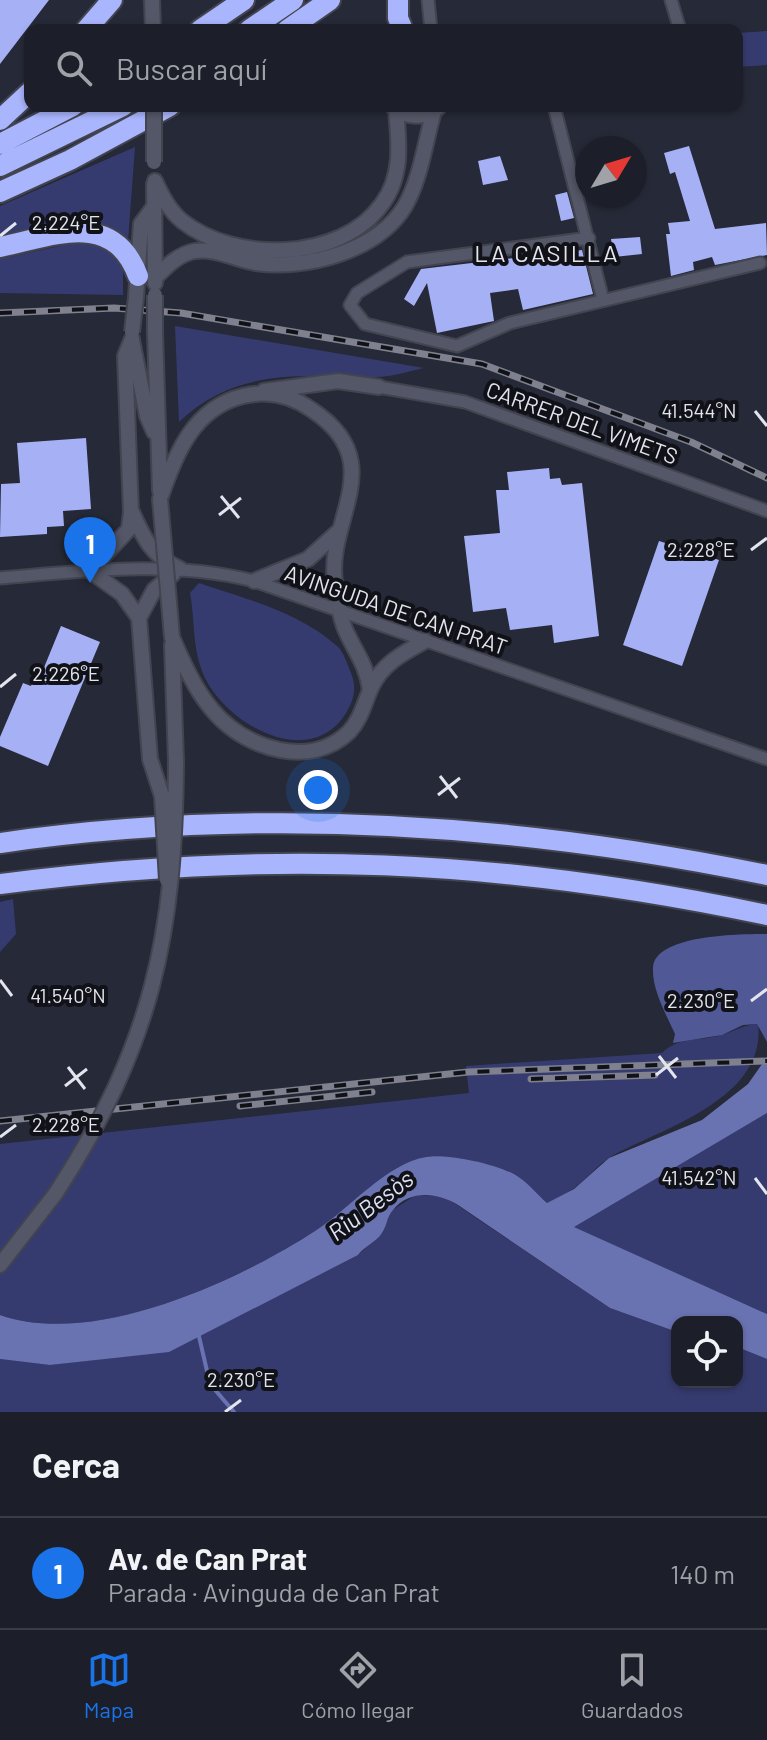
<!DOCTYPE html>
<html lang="es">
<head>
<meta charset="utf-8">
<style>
  :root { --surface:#1c1f29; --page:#252731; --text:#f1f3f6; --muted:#a0a2a8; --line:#3a3d46; --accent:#1a73e8 }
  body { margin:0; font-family:Barlow,sans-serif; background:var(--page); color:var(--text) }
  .controls { position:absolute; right:24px; bottom:24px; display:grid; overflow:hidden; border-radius:16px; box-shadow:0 2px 6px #0004 }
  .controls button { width:72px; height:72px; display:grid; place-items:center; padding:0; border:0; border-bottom:2px solid var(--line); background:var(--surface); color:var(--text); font:40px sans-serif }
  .compass { position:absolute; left:575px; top:136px; width:72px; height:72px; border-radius:50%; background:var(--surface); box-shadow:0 2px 6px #0004; rotate:52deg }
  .you { position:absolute; left:318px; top:790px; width:28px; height:28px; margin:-20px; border:6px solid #fff; border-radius:50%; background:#1a73e8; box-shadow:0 0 0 12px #1a73e833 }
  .badge { display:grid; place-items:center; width:52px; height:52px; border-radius:50%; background:var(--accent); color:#fff; font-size:26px; font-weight:700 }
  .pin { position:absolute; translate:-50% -66px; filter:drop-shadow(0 2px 4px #0008) }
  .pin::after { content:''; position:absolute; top:42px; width:28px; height:24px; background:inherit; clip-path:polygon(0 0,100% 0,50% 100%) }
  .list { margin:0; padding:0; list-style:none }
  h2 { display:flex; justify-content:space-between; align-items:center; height:104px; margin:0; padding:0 32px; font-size:34px }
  h2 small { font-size:26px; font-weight:400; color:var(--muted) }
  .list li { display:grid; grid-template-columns:52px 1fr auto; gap:24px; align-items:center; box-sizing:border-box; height:112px; padding:0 32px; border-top:2px solid var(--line) }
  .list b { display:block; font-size:30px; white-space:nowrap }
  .list p { margin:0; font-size:26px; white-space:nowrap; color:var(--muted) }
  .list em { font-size:26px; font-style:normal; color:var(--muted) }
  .icon { flex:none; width:44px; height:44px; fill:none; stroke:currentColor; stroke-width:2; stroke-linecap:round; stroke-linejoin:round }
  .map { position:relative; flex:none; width:767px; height:1412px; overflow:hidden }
  .search { position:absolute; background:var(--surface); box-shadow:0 2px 6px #0004; left:24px; right:24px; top:24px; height:88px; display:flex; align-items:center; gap:20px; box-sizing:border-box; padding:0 28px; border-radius:16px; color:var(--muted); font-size:30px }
  .sheet { height:216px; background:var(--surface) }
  nav { display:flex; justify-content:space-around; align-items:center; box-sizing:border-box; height:112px; border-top:2px solid var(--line); background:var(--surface); font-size:22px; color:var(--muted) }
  nav a { display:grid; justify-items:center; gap:4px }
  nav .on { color:var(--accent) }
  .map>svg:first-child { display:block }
  .green { fill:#363b6f }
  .forest { fill:#505895 }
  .water { fill:#6a73b2 }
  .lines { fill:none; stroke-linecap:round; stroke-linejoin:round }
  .stream { stroke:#6a73b2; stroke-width:4 }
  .building { fill:#a6b1f5 }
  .minor-casing { stroke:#424450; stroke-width:15 }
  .tertiary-casing { stroke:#424450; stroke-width:18 }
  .motorway-casing { stroke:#424450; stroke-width:24 }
  .minor { stroke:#545767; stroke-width:11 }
  .tertiary { stroke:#545767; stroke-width:14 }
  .motorway { stroke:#a9b5fd; stroke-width:20 }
  .rail-casing { stroke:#7f818e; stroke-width:7 }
  .rail { stroke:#111218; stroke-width:4; stroke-dasharray:12; stroke-linecap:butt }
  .tertiary-bridge-casing { stroke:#424450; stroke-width:18; stroke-linecap:butt }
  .tertiary-bridge { stroke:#545767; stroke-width:14 }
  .ticks { fill:none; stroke:#e2e4ee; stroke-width:3 }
  .labels { text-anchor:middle; stroke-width:8; stroke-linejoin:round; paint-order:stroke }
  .street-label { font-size:22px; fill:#e2e4ee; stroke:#111218 }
  .neighbourhood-label { font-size:24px; letter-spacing:2px; fill:#e2e4ee; stroke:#111218 }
  .water-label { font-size:24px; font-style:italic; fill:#dee2f5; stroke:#111218 }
  .ticks-label { font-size:20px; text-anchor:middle; fill:#e2e4ee; stroke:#111218; stroke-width:8; stroke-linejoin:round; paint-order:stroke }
</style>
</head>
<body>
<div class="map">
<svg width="767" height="1412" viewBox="0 0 767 1412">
  <rect width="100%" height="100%" fill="#262937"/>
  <!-- green -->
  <path class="green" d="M767,31V65L737,67V33Z
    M135,147L128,241L97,221L73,218L0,235V206Z
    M83,241L106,247L123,266V295L0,293V259Z
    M175,326L424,368C409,371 392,377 376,377C301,377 238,366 179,422Z
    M199,583C246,599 299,612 337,646C344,652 347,664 351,673C357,688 354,700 346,713C309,773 221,722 202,671C192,645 195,619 190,593Z
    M13,899L16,934L0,952V902Z
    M758,1024C767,1100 657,1130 612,1156C598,1164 587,1179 574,1188C566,1194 556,1198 547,1203C538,1195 529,1185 520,1178C502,1165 448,1153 426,1157C387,1163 348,1210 315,1231C235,1282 94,1348 0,1315V1144L469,1093L466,1066L662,1053C679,1036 699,1042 721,1035C735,1031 743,1025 758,1024Z
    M767,1113V1314L573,1227L596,1211Z
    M416,1195L438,1196L451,1201L610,1308L677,1332V1382H737V1347L767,1359V1412H0V1359L50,1365L169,1351L358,1255L383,1232L391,1211Z"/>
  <!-- forest -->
  <path class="forest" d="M767,934V1042L757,1024L743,1025L722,1035L673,1043L675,1034C666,1014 652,990 653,968C654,934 743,934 767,934Z"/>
  <!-- water -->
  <path class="water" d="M767,1057V1113L574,1227L767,1314V1359L737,1347V1322H677V1332L610,1308L458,1205C438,1193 410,1189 393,1210C387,1216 387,1226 382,1233C376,1242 365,1246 358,1255L169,1352L50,1365L0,1359V1315C93,1348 236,1282 315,1231C348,1210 387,1163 426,1157C448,1153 503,1165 520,1178C530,1185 538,1195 547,1203L574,1189L609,1158L702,1120L748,1084Z"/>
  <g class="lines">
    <!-- stream -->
    <path class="stream" d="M198,1332L210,1384L234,1412"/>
  </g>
  <!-- building -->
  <path class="building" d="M0,0H49L0,64Z
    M689,146L715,229L766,223L767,255L715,265L712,257L693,262L694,270L671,276L666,234H670L668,223L690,221L675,172L670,174L664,153Z
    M500,156L508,180L483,185L478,161Z
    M567,192L574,218L561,221L555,195Z
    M640,237L642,254L614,257L611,239Z
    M582,250L593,294L523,310L518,289L490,293L494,321L437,333L427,283L414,306L404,299L421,269Z
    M86,438L91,509L63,511L64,526L47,527V534L0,537L1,484L20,483L17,443Z
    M549,468L550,479L560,478L562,485L582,483L599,636L554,643L552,625L510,630L506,608L473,612L464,536L500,533L496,490H509L507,472Z
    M659,541L719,560L682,666L623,645Z
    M61,626L100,642L48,766L0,746V737L23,683L31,686L39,668L43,670Z"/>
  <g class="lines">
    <!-- minor casing -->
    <g class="minor-casing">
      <path id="minor" d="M428,0L431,30
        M671,0L680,30
        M554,106L603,300
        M589,238L407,262L357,293L350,305L365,324L457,346L510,323L760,263
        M379,387L465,402L767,511
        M0,578C84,571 171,560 254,581L767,759"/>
    </g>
    <!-- tertiary casing -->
    <g class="tertiary-casing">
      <path id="tertiary" d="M152,0L153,30
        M392,106C407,118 422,119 438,108
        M155,181C162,196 169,210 182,221C235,263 341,262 382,204C403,176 399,142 396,110
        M154,184L155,283
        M155,278C166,267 178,254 195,251C216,248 236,260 256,263C305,270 377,252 405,206C421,178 425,142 434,111
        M136,297L141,224L153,208
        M155,332L160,491
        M132,339L125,356L131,512L129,529L90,571L122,594L139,618L150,759
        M132,340L147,416L154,432
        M264,391L338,381L379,387
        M160,499C175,455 193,408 243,396C268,390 292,396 312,410C391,462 326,519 335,582C337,597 339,615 345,629C355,652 367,665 370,690
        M132,512C144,539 152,556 180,569
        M254,581L308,559L340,530
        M139,618L154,590L173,574
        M172,637C195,691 218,737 280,750C305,755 330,750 349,732C361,719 364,704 371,688C382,664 403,653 425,641
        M172,645L176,761
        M0,1265L56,1193"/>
    </g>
    <!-- motorway casing -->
    <g class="motorway-casing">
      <path id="motorway" d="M398,0V18L403,30
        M86,30L112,0
        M200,30L244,0
        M249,30L293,0
        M287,30L330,0
        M0,120L30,92
        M0,144L73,106
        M0,166L123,106
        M0,192L70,160L170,106
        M0,247C53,236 113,209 138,276
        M0,843C256,806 514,823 767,875
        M0,884C268,849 502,859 767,915"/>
    </g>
    <!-- minor -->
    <use href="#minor" class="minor"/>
    <!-- tertiary -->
    <use href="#tertiary" class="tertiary"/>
    <!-- motorway -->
    <use href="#motorway" class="motorway"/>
    <!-- rail casing -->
    <g class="rail-casing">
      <path id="rail" d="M0,313L114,308L181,313L482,364L691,442L767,478
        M531,1079L655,1075
        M240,1106L372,1092
        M0,1121L468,1072L767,1061"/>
    </g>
    <!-- rail -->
    <use href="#rail" class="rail"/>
    <!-- tertiary-bridge casing -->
    <g class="tertiary-bridge-casing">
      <path id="tertiary-bridge" d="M154,106V162
        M155,295V332
        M132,332L136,297
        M160,499L172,637
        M150,759L162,796L167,880
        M56,1193C152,1045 175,936 176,761"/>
    </g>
    <!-- tertiary-bridge -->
    <use href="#tertiary-bridge" class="tertiary-bridge"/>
  </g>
  <!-- ticks -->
  <path class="ticks" d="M0,236L16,223M755,411L767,426M221,496L239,518M219,515L241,498M751,550L767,538M0,687L16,674M440,776L457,798M438,795L460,778M0,980L12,996M751,1001L767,989M659,1056L676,1078M68,1067L85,1089M656,1075L678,1058M65,1086L87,1069M0,1137L16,1125M755,1178L767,1194M225,1412L241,1400"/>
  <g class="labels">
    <!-- street labels -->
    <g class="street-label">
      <text transform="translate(582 423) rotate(20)" y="8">CARRER DEL VIMETS</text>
      <text transform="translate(396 610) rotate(19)" y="8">AVINGUDA DE CAN PRAT</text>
    </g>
    <!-- neighbourhood labels -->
    <g class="neighbourhood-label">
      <text x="547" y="262">LA CASILLA</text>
    </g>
    <!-- water labels -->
    <g class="water-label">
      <text transform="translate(371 1206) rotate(-37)" y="8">Riu Besòs</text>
    </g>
  </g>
  <g class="ticks-label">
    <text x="66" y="230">2.224°E</text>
    <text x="699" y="418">41.544°N</text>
    <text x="701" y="557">2.228°E</text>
    <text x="66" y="681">2.226°E</text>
    <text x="68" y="1003">41.540°N</text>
    <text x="701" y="1008">2.230°E</text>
    <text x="66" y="1132">2.228°E</text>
    <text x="699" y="1185">41.542°N</text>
    <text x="241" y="1387">2.230°E</text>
  </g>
</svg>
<div class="controls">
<button><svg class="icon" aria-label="locate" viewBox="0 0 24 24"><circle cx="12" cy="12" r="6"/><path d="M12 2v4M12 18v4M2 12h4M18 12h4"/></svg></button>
</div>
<svg class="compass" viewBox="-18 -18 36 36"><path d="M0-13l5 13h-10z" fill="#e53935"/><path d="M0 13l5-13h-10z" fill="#a0a2a8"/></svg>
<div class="you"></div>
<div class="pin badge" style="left:90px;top:583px">1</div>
<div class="search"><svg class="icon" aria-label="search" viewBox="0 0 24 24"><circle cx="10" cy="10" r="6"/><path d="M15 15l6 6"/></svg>Buscar aquí</div>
</div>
<section class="sheet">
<h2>Cerca<small></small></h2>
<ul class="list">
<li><span class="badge">1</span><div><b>Av. de Can Prat</b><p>Parada · Avinguda de Can Prat</p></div><em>140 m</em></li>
</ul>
</section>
<nav>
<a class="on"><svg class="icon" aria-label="map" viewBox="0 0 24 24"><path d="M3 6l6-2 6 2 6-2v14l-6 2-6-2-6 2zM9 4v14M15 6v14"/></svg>Mapa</a>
<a><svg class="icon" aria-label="directions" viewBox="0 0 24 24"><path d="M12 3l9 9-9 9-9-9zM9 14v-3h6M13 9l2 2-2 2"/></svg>Cómo llegar</a>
<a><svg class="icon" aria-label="saved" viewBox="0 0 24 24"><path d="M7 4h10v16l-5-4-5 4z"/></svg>Guardados</a>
</nav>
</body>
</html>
